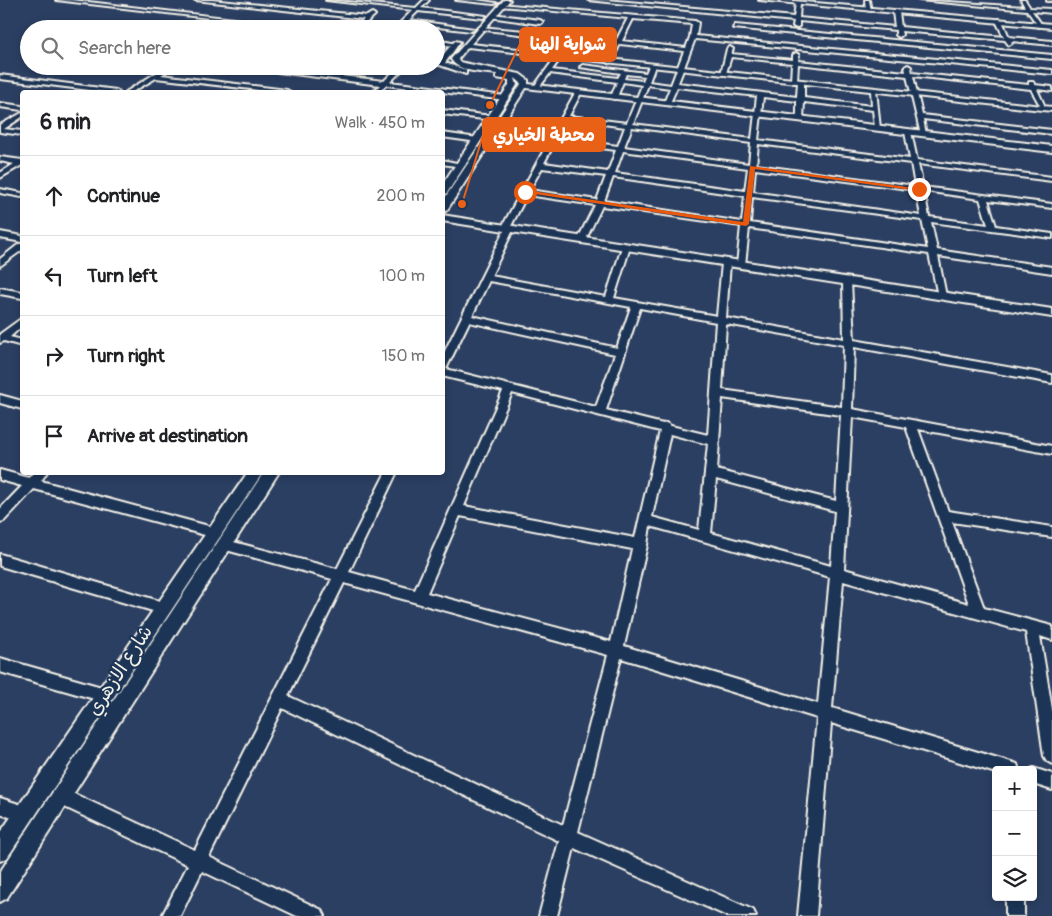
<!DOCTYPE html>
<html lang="en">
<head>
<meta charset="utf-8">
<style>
  :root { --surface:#fff; --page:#f6f6f6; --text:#202124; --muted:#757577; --line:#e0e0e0 }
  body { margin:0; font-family:Pangolin,"Playpen Sans Arabic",sans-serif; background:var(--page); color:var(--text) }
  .controls { position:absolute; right:15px; bottom:15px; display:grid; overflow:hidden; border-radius:5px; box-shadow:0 2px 8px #0003 }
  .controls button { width:45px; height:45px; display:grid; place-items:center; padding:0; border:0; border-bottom:1px solid var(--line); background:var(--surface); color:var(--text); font:25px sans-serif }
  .stop { position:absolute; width:15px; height:15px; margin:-11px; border:4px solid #ea580c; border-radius:50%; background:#fff }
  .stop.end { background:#ea580c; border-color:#fff; box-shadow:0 1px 5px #0008 }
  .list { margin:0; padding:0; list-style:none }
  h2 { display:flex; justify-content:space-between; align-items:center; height:65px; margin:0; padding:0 20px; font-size:21px }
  h2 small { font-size:16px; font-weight:400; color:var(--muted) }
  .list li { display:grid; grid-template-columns:32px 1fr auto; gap:15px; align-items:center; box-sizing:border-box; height:80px; padding:0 20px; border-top:1px solid var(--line) }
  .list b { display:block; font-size:19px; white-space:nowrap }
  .list em { font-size:16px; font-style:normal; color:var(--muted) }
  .icon { flex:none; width:28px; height:28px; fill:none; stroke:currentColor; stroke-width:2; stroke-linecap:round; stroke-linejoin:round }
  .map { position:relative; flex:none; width:1052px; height:916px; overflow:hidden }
  .search { position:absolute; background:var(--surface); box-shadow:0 2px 8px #0003; left:20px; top:20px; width:425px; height:55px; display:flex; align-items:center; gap:12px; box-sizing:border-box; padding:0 18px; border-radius:28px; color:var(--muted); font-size:19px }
  .panel { position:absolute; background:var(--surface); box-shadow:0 2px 8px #0003; left:20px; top:90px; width:425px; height:385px; border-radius:5px }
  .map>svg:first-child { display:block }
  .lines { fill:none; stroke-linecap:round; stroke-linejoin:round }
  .minor-casing { stroke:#f4f1e8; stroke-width:4 }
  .tertiary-casing { stroke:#f4f1e8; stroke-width:4 }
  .minor { fill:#1d3557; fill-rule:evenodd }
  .tertiary { fill:#1d3557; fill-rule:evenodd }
  .route { fill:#ea580c }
  .labels { text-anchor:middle; stroke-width:4.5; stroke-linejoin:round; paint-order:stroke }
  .near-street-label { font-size:19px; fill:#f4f1e8; stroke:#1d3557 }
  .leader { fill:none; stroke:#e96117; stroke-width:2 }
  .callout-dot { fill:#e96117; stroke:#1d3557; stroke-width:2 }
  .callout { fill:#e96117; stroke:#e96117; stroke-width:2 }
  .callout-label { font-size:18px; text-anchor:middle; font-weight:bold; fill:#fff }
</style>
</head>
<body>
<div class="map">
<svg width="1052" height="916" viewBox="0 0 1052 916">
  <rect width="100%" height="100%" fill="#2b3f62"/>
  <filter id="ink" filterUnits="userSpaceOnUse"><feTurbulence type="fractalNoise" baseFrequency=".02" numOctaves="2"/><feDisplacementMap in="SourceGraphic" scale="10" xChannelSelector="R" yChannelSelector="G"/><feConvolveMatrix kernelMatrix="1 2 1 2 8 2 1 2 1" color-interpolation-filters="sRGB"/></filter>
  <g filter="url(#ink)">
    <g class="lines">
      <!-- minor casing -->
      <g class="minor-casing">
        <path id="minor" d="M56,0H71L321,29H303Z
          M195,0H211L367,16L372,13L375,15L359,29H353L364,19Z
          M326,0L416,8L424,0H429L421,8L486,16L483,18L418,11L409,20L474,29L471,31L406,23L399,29H394L413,10Z
          M456,0H476L496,3L494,4Z
          M588,0H606L794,17L796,3L798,2L800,3L799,18L895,27L893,12L896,10L899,12L901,27L1004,37L996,21L999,19L1002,21L1009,37L1052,41V45L1011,41L1012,43L1009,45L1005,40L901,31L902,35L899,37L896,35V30L799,21V26L796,28L793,26L794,21Z
          M865,0H869L871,11L866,10Z
          M919,0L1025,7L1021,0H1025L1030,8L1052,9V13L1032,11L1042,25L1039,27L1027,10Z
          M1047,0H1052V1H1047Z
          M499,4L695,21L698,23L696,36L1052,70V74L695,39L678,83L797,97L798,82L801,80L804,82V98L872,106L871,90L876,89L880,129L875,128L873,110L804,102L803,119L800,121L797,119V101L763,97L758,140L910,159L905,132L908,130L911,132L917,160L1052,177V181L918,164L923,187L1052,204V208L988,200L996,226L1052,234V238L931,222L937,250L1052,267V273L938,256L946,296L942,299L938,296L929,254L749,228L745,265L741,268L737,265L741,226L602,206L586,239L582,241L578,239L595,205L527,195L511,226L514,228L491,276L606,297L622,247L626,245L630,247L614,298L717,316L722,263L726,260L730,263L726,318L844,339L843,282L847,279L851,282L854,340L1052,375V383L854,347L852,409L1052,446V454L918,429L948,511L1052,527V537L952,522L984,608L1052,626V640L1040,636L1052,709V764L1047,761L1044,756L1026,632L843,581L832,708L1011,762L1017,764L1019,770H996V773L831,723L816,916H798L817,718L621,658L578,832L753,910L756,916H727L574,848L557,916H539L559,841L282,708L209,857L322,910L325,916H297L202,871L180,916H162L188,865L56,803L54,797L56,791L62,789L68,791L195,850L332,579L226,550L222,549L220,545L222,541L226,540L337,569L386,472H397L349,572L415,590L503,391L442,376V357L505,229L502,227L545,148L490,142L487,140L490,138L547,144L575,93L578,91L581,93L569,116L627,123L642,85L623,82L617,97L614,99L611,97L617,82L550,73L538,89H534L533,88L557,55L562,56L552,70L618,78L621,73L580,67L583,65L646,73L649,66L652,64L655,66L649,82L671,85L684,51L620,44L612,61L609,63L606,61L615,42L542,36L531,54H527L537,36L477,29L480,27L617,39L628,18L501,6ZM633,19L692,24L690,37L686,48L622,41ZM626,74L645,76L643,81L624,79ZM648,85L670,88L664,103L667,105L670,103L677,87L757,96L752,139L633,124ZM567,119L625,127L618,146L557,138ZM632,127L751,143L749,164L624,147ZM555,142L616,150L608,172L544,163ZM758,144L911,163L915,186L756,165ZM623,151L748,168L745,191L615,173ZM542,168L606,176L597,200L529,190ZM755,169L916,190L921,216L753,192ZM613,177L745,196L742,222L604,201ZM924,191L980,199L988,225L929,217ZM752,197L922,220L928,249L750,223ZM489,281L631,307L617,348L472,316ZM640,308L716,322L708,435L671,426L666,423L663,424L606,410ZM469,322L615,354L596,407L446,369ZM726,324L844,345L842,407L722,390ZM512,393L660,431L635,538L464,506ZM722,398L841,415L836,501L717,470ZM852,417L906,427L969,604L844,569ZM670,434L708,444L699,530L652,517ZM716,479L835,511L831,566L711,533ZM460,516L632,549L611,642L427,593ZM650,526L830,577L818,704L624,646L647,545ZM344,583L608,655L563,825L288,696Z
          M492,14L540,20L543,22L540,24L490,17Z
          M220,25L223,27L221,29H216Z
          M735,25L1052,55V59L733,28Z
          M436,40L458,44L455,46L436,44Z
          M730,47L733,49L731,54L793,60V55L796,53L799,55L798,61L906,72L905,67L908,65L911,67L912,73L1029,85V82H1033L1035,85L1052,87V91L1037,89L1046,109H1042L1031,89L913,76L922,115L1052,130V134L923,119L926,134L921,135L907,76L798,64L797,81L794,83L791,81L792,63L731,57L726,73L721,74L727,49Z
          M167,66H175L161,75L287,90L290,92H276L156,78L132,92H126Z
          M230,66L283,69L384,81L399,66H406L390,82L505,96L508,98L505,100L386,85L379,92H373L380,85Z
          M0,75L116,90L119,92H106L0,79Z
          M0,103L22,106V110L0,107Z
          M442,110L492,116L495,118L492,120L442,114Z
          M22,113V117L4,129L22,131V135L0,132V125Z
          M442,133L478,138L481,140L478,142L442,137Z
          M0,157L22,160V165L0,178V173L14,164L0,161Z
          M442,160L466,165L462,167L442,164Z
          M0,189L22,193V197L0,193Z
          M19,244H22V250L0,266V259Z
          M0,288L22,292V298L0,294Z
          M22,318V326L10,337L22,340V346L4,341L0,343V334Z
          M0,395L22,401V409L0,403Z
          M0,470L29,478L34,472H47L41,481L216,528L220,529L222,533L220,537L216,538L34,489L4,521L0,522V509L22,486L0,480Z
          M0,554L163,602L168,604L170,608L168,612L163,614L0,566Z
          M0,658L105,688L110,690L112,695L110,700L105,702L0,672Z
          M1033,768L1052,774V790L1033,784V770H1029Z
          M0,798L31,808L33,814L31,820L25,822L0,814Z
          M1006,897H1024V916H1006Z"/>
      </g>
      <!-- tertiary casing -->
      <g class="tertiary-casing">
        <path id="tertiary" d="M504,0H510L471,44L1052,107V111L468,47L458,59L459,62L520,74L528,80V84L1052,146V152L526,88L447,210L442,213V202L520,86L521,83L515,78L517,85L447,193L442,196V185L509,85V80L496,78L497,74C483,72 457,72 451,59Z
          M759,0H782L1052,24V28Z
          M455,41L460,42L445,63L466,70V74L437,64L440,58Z
          M442,215L1052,309V317L442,221Z
          M0,232L22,236V242L0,238Z
          M248,472H263L7,858L0,861V833Z
          M264,472H279L7,898L0,902V872Z"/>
      </g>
      <!-- minor -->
      <use href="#minor" class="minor"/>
      <!-- tertiary -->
      <use href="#tertiary" class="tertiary"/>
    </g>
  </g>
  <!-- route -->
  <path class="route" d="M750,166L922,189L919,191L755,169L749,224L746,226L522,192L525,190L743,222Z"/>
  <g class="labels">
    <!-- near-street labels -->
    <g class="near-street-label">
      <text transform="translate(119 670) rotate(-57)" y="7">شارع الازهري</text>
    </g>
  </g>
  <!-- callouts -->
  <path class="leader" d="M490 105L520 44M462 204L483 135"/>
  <g class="callout-dot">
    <circle cx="490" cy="105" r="5"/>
    <circle cx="462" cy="204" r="5"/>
  </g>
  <g class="callout">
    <rect x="520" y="28" width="96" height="33" rx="5"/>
    <rect x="483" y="118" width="122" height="33" rx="5"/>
  </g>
  <g class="callout-label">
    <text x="568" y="50">شواية الهنا</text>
    <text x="544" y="141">محطة الخياري</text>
  </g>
</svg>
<div class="controls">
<button>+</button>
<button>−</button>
<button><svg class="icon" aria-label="layers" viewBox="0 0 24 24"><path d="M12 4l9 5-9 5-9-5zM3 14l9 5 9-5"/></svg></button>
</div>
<div class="stop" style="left:525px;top:192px"></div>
<div class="stop end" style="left:919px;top:189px"></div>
<div class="search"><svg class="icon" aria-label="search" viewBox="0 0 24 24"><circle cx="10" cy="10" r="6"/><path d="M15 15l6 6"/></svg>Search here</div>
<section class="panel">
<h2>6 min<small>Walk · 450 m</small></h2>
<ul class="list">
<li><svg class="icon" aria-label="ahead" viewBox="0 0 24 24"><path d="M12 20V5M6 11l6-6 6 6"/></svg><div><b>Continue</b></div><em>200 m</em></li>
<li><svg class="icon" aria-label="left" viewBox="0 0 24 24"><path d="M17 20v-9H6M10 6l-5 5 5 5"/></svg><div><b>Turn left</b></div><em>100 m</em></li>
<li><svg class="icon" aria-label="right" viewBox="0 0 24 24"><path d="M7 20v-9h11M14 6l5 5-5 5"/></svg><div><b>Turn right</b></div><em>150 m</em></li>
<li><svg class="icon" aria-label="arrive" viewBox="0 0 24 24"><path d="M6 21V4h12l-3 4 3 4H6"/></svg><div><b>Arrive at destination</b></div></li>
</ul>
</section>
</div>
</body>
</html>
